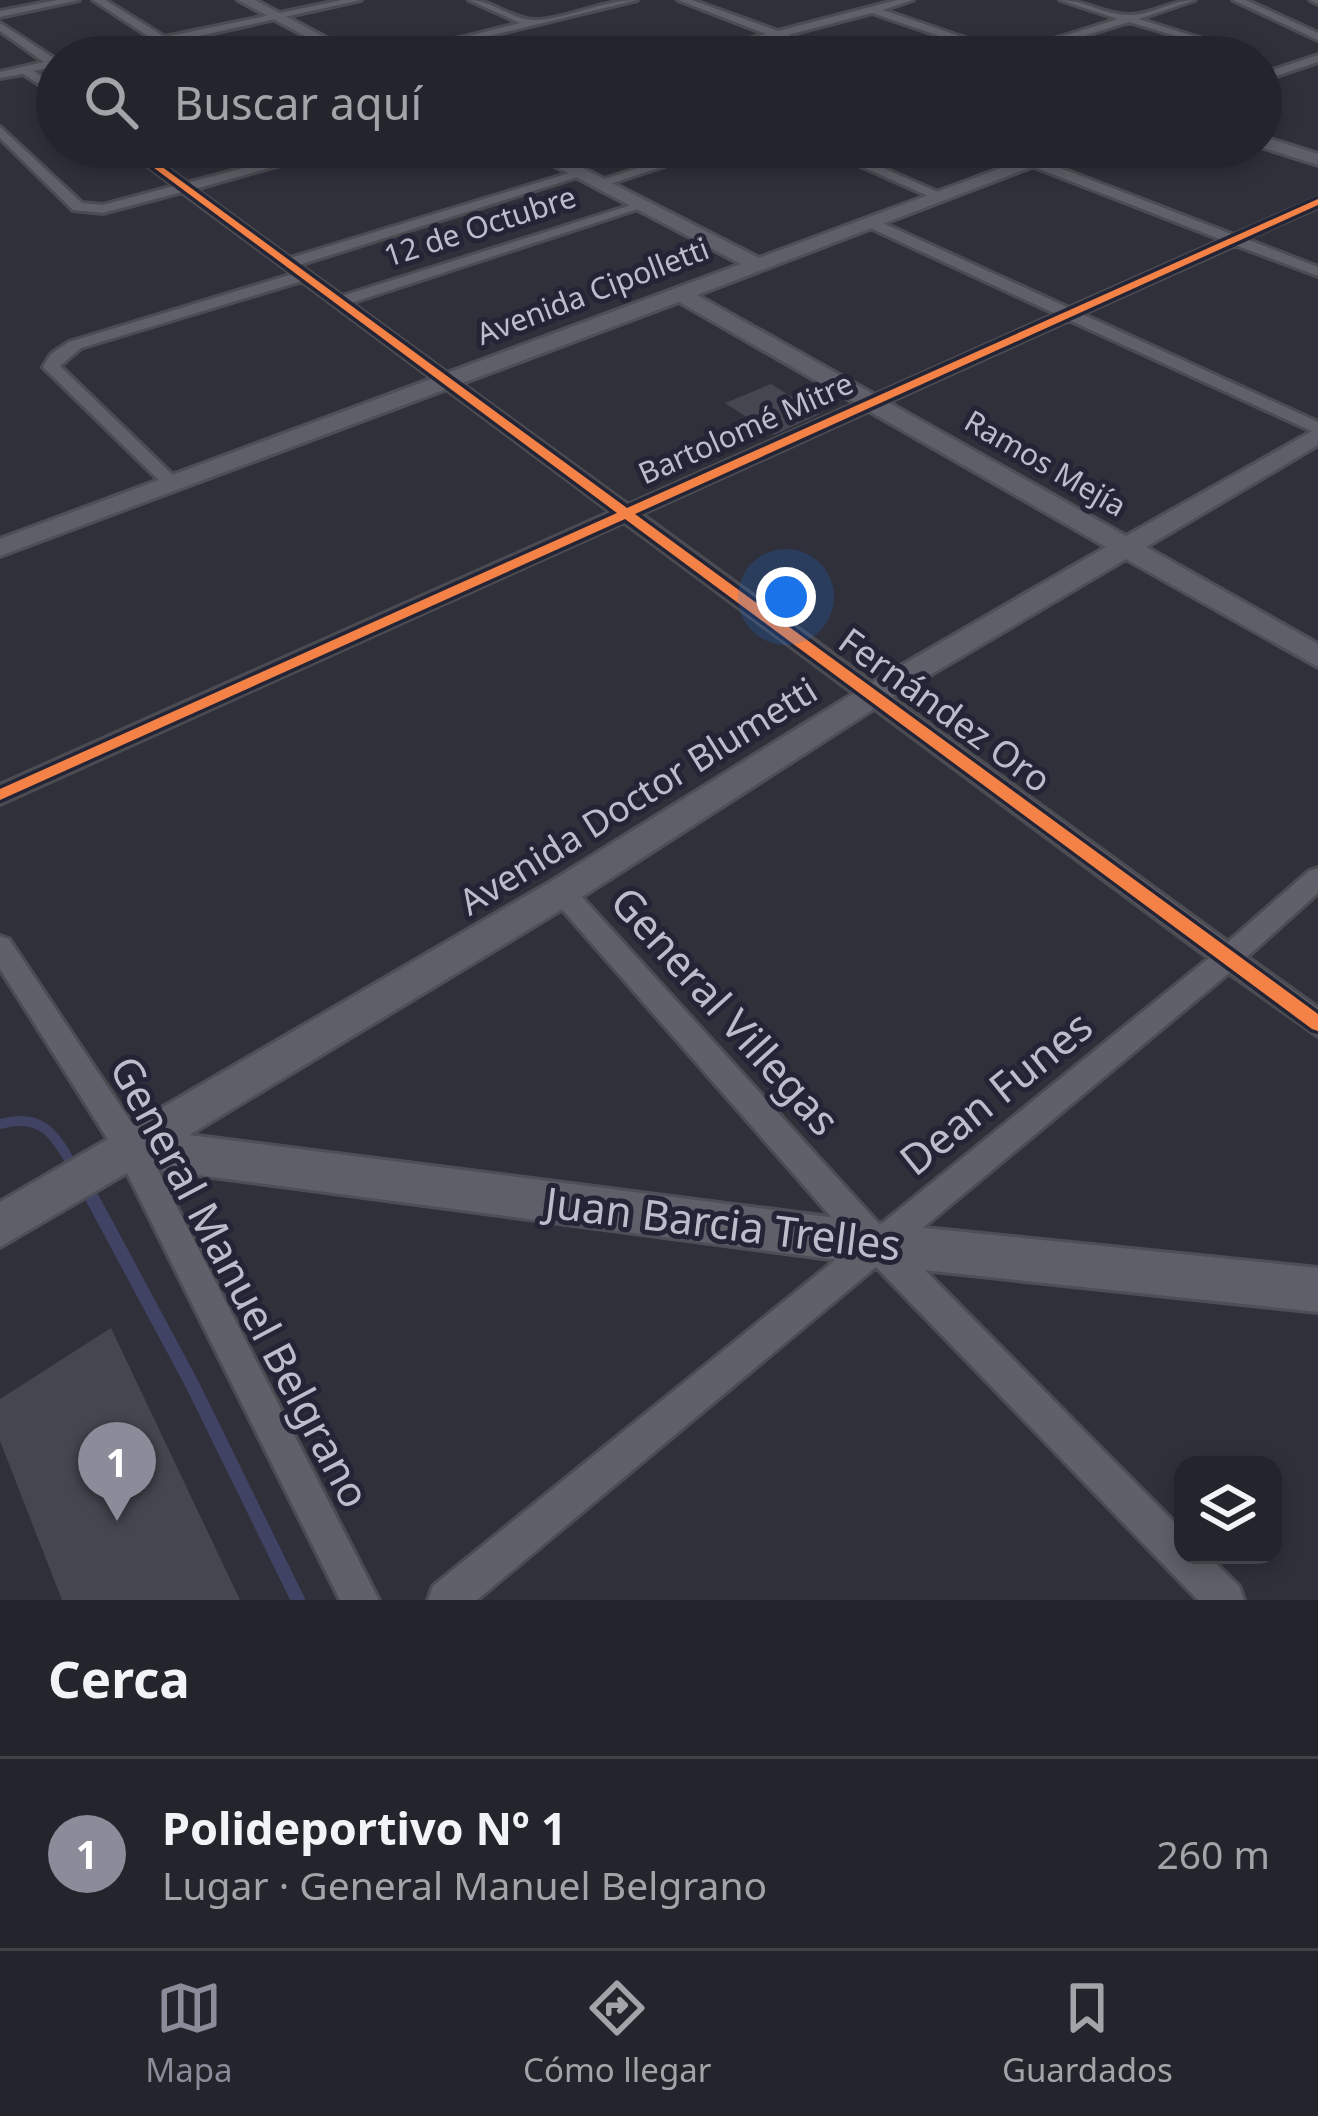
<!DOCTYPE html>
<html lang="es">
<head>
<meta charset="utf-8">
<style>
  :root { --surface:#24242c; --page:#2c2c34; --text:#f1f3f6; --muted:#a3a4a9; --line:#414148; --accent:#8b8b99 }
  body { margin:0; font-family:"Noto Sans",sans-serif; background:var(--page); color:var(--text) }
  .controls { position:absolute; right:36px; bottom:36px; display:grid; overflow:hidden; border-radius:24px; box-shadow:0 6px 18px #0003 }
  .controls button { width:108px; height:108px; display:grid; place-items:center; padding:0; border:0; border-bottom:3px solid var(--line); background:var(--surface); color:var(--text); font:60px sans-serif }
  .you { position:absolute; left:786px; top:597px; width:42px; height:42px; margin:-30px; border:9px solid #fff; border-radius:50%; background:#1a73e8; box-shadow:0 0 0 18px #1a73e833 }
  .badge { display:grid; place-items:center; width:78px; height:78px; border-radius:50%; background:var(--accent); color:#fff; font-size:39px; font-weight:700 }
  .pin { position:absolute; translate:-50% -99px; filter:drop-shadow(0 3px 6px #0008) }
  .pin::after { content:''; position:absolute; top:63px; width:42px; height:36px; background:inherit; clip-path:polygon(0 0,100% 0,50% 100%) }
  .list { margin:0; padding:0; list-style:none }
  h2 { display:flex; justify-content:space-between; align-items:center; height:156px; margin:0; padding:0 48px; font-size:51px }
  h2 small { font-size:39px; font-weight:400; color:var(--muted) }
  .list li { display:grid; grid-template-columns:78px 1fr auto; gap:36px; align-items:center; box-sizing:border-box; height:192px; padding:0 48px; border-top:3px solid var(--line) }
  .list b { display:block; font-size:45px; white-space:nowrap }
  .list p { margin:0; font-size:39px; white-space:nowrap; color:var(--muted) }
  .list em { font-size:39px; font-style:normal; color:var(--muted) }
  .icon { flex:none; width:66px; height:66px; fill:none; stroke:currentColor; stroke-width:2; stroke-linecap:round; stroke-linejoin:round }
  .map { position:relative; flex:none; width:1318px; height:1600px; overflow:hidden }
  .search { position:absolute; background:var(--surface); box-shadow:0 6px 18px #0003; left:36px; right:36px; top:36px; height:132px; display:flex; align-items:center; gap:30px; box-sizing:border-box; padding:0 42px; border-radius:66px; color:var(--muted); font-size:45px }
  .sheet { height:348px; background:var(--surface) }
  nav { display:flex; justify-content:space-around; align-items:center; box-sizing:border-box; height:168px; border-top:3px solid var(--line); background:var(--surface); font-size:33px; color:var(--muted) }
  nav a { display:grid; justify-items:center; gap:6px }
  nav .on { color:var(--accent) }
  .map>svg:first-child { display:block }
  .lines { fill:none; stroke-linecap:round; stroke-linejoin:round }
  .stream-far1 { stroke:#404363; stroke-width:10 }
  .stream { stroke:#404363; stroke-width:14 }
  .building { fill:#464650 }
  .lane-casing { stroke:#4b4b52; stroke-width:9 }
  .street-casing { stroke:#4b4b52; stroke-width:6 }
  .secondary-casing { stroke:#4d4e58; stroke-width:6 }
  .lane { stroke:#60606a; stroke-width:6 }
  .street { fill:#60606a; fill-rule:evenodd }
  .secondary { fill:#5e5f68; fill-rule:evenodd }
  .cycleway-casing { stroke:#232436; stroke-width:7 }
  .cycleway { fill:#f48246; fill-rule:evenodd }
  .labels { text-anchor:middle; stroke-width:10; stroke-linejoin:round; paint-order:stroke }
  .far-street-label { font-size:30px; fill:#bcbccb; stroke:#232436 }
  .street-label { font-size:36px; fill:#bcbccb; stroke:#232436 }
  .near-street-label { font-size:42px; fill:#bcbccb; stroke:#232436 }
</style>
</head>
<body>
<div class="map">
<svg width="1318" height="1600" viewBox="0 0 1318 1600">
  <rect width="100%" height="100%" fill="#30303b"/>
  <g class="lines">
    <!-- stream-far1 -->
    <path class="stream-far1" d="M0,1124C39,1113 53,1131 71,1163"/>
    <!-- stream -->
    <path class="stream" d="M89,1192L192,1384L298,1600"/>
  </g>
  <!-- building -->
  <path class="building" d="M771,384L820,414L774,435L725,403Z
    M111,1328L240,1600H62L0,1441V1399Z"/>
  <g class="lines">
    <!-- lane casing -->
    <g class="lane-casing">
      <path id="lane" d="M810,57L826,53"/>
    </g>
    <!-- street casing -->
    <g class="street-casing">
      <path id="street" d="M58,0H79L0,17V11Z
        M93,0H105L165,37L342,0H361L172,42L194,57H182L162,44L102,57H82L154,40Z
        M469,0C492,0 511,19 533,20C561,21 603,0 637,0L403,57H384L520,23Z
        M678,0H692L778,31L897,0H913L883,10L1009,53L1118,19L1060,0C1084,0 1105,15 1128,15C1150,16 1172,0 1195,0L1139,19L1261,57H1245L1129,22L1017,57H1001L872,13L788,35L842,57C818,57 798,39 776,38C748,38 718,57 688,57L766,34Z
        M1233,0H1246L1318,33V40Z
        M1310,0H1318V4Z
        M0,23L57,60V66L34,71L57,88V96L23,74L0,78V72L44,62L0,31Z
        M1318,55V62L1261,81V74Z
        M0,127L82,203L103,205L174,186L124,147H138L187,183L323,147H343L195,189L290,258L576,171L587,174L299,265L342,296L644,201V207L351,303L628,505L1056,314L864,225V219H874L1069,308L1222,240L1029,165V159H1037L1234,235L1318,198V207L1246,239L1318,267V276L1235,245L1082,314L1318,422V434L1069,320L641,514L1228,942L1309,871L1318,868V893L1247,957L1318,1008V1036L1229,973L901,1246L1183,1531V1555H1207L1239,1586L1244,1600H1198L876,1267L477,1600H428L433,1586L855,1244L553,899L549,892L553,885H571L880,1225L1209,958L624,522L0,804V785L611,512L302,281L81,348L60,366L181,483L172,489L166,487L43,367L51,354L69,342L293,274L182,192L103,213L73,210L0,138Z
        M703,147H722L604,186L592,183Z
        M818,147H835L947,196L935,199Z
        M0,936L9,939L141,1137L379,1600H340L119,1157L0,969Z"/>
    </g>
    <!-- secondary casing -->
    <g class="secondary-casing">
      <path id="secondary" d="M238,0H255L362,57H344Z
        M1261,136L1318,154V165L1261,147Z
        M519,147H541L759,258L1058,147H1083L697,295L1126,536L1318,428V445L1146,547L1318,644V667L1126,559L886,701L574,902L189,1135L876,1223L1318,1268V1312L876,1265L137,1167L0,1247V1202L550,882L864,687L1106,547L679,302L0,556V539L741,264Z"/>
    </g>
    <!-- lane -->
    <use href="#lane" class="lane"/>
    <!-- street -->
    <use href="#street" class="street"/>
    <!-- secondary -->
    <use href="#secondary" class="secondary"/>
    <!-- cycleway casing -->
    <g class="cycleway-casing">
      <path id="cycleway" d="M126,147H135L627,508L1318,199V205L635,514L1318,1014V1031L1312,1029L625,519L0,800V789L617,513Z"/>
    </g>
    <!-- cycleway -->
    <use href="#cycleway" class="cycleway"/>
  </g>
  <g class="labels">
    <!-- far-street labels -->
    <g class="far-street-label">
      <text transform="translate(480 227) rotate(-18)" y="10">12 de Octubre</text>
      <text transform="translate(593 292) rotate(-21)" y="10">Avenida Cipolletti</text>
      <text transform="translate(746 429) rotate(-24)" y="10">Bartolomé Mitre</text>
      <text transform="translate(1045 464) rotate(30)" y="10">Ramos Mejía</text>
    </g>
    <!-- street labels -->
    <g class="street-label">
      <text transform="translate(945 710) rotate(36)" y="13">Fernández Oro</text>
      <text transform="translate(638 796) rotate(-32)" y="13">Avenida Doctor Blumetti</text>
    </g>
    <!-- near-street labels -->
    <g class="near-street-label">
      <text transform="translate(725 1011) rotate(48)" y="15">General Villegas</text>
      <text transform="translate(996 1093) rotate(-39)" y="15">Dean Funes</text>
      <text transform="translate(723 1224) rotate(7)" y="15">Juan Barcia Trelles</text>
      <text transform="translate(240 1282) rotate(62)" y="15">General Manuel Belgrano</text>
    </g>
  </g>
</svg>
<div class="controls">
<button><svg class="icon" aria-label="layers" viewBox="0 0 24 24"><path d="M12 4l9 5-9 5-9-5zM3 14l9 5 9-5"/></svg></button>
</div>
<div class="you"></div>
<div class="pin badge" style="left:117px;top:1521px">1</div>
<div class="search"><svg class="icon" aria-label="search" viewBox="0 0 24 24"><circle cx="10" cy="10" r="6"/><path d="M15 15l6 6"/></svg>Buscar aquí</div>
</div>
<section class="sheet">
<h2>Cerca<small></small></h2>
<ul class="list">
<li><span class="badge">1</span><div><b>Polideportivo Nº 1</b><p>Lugar · General Manuel Belgrano</p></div><em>260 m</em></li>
</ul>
</section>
<nav>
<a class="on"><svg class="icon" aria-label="map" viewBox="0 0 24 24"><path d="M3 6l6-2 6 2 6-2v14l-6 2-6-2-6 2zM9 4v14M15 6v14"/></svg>Mapa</a>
<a><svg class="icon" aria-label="directions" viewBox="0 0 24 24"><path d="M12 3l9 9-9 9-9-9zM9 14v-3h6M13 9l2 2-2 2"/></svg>Cómo llegar</a>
<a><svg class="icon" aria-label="saved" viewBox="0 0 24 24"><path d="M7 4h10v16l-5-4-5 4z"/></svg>Guardados</a>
</nav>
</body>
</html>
